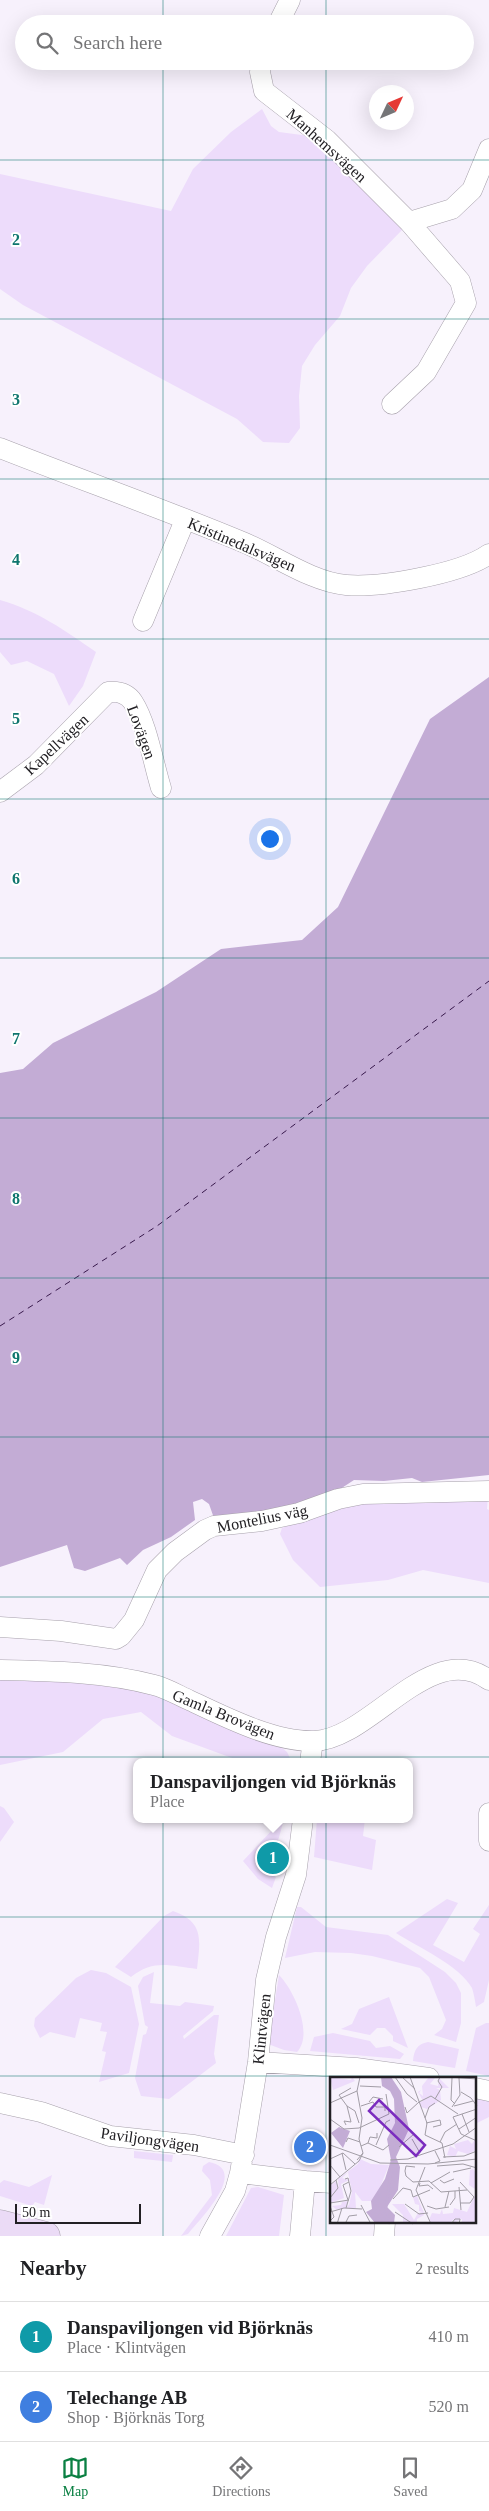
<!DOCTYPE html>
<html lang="en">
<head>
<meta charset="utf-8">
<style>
  :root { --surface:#fff; --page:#f2f2f2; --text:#202124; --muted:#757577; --line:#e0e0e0; --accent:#0b8043 }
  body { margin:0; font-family:Georgia,serif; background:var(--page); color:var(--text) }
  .compass { position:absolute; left:369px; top:85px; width:45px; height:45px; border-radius:50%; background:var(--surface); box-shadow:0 5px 20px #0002; rotate:46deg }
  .scale { position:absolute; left:15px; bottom:12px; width:126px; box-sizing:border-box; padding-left:5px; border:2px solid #222024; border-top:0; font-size:14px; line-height:18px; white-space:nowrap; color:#222024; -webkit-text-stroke:4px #fff; paint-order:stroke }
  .you { position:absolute; left:269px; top:838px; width:18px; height:18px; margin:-12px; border:4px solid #fff; border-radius:50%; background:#1a73e8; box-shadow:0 0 0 8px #1a73e833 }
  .badge { display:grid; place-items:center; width:32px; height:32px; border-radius:50%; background:var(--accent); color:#fff; font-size:16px; font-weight:700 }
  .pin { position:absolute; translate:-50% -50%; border:2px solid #fff; box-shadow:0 1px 5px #0006 }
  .popup { position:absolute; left:133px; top:1758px; width:280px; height:65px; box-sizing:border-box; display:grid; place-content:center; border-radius:10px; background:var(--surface); filter:drop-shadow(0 1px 4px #0005); font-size:16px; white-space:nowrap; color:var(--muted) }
  .popup b { font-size:19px; color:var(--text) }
  .popup::after { content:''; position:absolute; left:50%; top:100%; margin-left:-10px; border:10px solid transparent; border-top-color:var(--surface) }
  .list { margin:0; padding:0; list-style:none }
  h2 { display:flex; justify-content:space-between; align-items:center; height:65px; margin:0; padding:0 20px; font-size:21px }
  h2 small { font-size:16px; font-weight:400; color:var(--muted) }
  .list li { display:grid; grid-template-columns:32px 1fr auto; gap:15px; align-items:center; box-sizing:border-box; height:70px; padding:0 20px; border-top:1px solid var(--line) }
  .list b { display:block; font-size:19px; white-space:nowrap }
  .list p { margin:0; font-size:16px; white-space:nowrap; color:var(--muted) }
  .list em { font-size:16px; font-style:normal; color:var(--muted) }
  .icon { flex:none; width:28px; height:28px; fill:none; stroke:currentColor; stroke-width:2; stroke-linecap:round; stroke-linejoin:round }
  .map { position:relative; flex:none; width:489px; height:2236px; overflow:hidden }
  .search { position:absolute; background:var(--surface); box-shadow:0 5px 20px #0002; left:15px; right:15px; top:15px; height:55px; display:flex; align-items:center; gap:12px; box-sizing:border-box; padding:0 18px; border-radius:28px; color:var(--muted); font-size:19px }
  .sheet { height:205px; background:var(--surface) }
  nav { display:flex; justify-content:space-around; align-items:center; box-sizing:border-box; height:70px; border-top:1px solid var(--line); background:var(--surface); font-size:14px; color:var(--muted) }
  nav a { display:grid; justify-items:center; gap:2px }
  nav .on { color:var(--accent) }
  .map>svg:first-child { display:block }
  .green { fill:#eddcfb }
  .water { fill:#c3acd5 }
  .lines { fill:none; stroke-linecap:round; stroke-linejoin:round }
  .ferry { stroke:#38194c; stroke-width:1; stroke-dasharray:6 5; stroke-linecap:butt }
  .minor-casing { stroke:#a7a1ab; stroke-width:21 }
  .secondary-casing { stroke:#a7a1ab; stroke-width:29 }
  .minor { stroke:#fff; stroke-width:20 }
  .secondary { stroke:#ebdbf6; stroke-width:28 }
  .grid { fill:none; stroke:#0f766e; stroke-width:1; stroke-opacity:0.55 }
  .labels { text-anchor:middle; stroke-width:4; stroke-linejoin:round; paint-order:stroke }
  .street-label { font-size:16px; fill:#222024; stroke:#fff }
  .inset-river { fill:none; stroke:#c3acd5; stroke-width:2.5 }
  .inset-road { fill:none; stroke:#a29da6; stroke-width:1 }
  .view { fill:#7b2cbf; fill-opacity:0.15; stroke:#7b2cbf; stroke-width:2.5 }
  .inset-edge { fill:none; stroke:#222024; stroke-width:2.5 }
  .grid-label { font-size:16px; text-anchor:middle; font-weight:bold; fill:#0f766e; stroke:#fff; stroke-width:4; stroke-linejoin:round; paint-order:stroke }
</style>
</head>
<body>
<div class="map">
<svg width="489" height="2236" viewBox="0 0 489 2236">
  <rect width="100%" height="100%" fill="#f7f1fc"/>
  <!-- green -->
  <path class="green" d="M262,109L271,126L279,132L309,136L336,158L402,230L367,266L351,288L340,316L315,345L302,366L299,396L300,428L289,443L263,442L237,419L23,305L0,289V174L171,211L193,169L231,132Z
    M0,600C36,610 66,631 96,652L83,686L69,706L54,674L27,661L11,665L0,652Z
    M488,1495L487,1509L489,1510V1583L423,1570L388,1580L320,1587L293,1560L280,1534L282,1528L342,1505Z
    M0,1679L55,1680L129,1689L165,1698L281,1747L287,1752L292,1762H243L172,1736L141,1712L103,1719L63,1752L0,1765Z
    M0,1806L4,1808L14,1822L0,1842Z
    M273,1819H284L278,1841C267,1845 265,1854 262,1865L267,1872L276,1877L272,1888L258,1879L243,1861L275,1827Z
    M317,1819H365L363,1836L376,1840L372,1870L314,1857Z
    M447,1899L458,1903L433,1945L464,1962L480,1934L473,1929L489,1905V1980L484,2002L476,2007C475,2001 474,1994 472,1988C460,1966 418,1947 396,1933Z
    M297,1907H301L326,1927L388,1935L445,1972L456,1983L461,1993V2023L456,2042L434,2035L442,2029L446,2020L429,1977L420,1968L372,1956L351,1953L315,1952L285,1958Z
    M173,1911C205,1922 200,1941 197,1969C170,1966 154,1959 131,1977L115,1967L164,1916Z
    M91,1970L106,1973L131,1987L139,2024L129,2073L99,2082L106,2052L102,2051L107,2032L100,2031L102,2023L80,2018L75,2038L50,2032L40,2038L34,2026L35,2018L76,1978Z
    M154,1972L150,2003L180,2006L185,2002L214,2006L213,2011L183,2036L184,2039L214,2015H219L214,2054L216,2063L169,2099L141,2096L135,2078L143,2035L146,2034L148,2027L145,2025L138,1986L143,1977Z
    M279,1975C294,1990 314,2034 297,2052L284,2050L268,2044Z
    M389,1997L408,2048L393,2041V2036L385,2028H377L370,2035L341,2029L352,2024L359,2009Z
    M486,2023H489V2076L466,2071L476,2028Z
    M333,2033L370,2041L376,2048L390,2046L404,2054L400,2059L310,2051L314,2037Z
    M428,2042L459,2049L455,2068L413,2061C414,2050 417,2044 428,2042Z
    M475,2096L489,2099V2117L475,2124Z
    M134,2151L173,2155L172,2162L134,2158Z
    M209,2162C250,2170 199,2220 188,2234L181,2236L212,2195L210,2180L202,2171L203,2166Z
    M52,2175L44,2205L35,2202L32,2206L0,2196V2183L4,2180L29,2187Z
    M258,2187L284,2195L279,2236H226L251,2188Z"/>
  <!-- water -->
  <path class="water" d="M489,677V1475L422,1482L412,1478L384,1481L354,1480L328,1497L215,1521L209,1504L202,1499L193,1502L195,1520L171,1537L143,1550L127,1565L120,1558L85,1571L74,1568L67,1545L0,1567V1073L23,1069L53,1043L156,992L221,949L302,940L338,907L430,719Z"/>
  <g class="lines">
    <!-- ferry -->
    <path class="ferry" d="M0,1326L157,1226L489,981"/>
    <!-- minor casing -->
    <g class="minor-casing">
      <path id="minor" d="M278,24L290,0
        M262,61L260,72L264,91L327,140L409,222L460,281L466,303L426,372L392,404
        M409,222L452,209L472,190L489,149
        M0,448C81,480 164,509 245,543C276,556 312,582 346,585C379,588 461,574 489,554
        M143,621L185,520
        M0,792L36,765L108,692C118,691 127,693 133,702C147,724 153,762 161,788
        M0,1627L61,1631L116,1639L121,1636L134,1620L157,1570L175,1552L205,1530L214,1526L262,1521L299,1513L338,1499L363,1494L489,1491
        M0,1670C51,1671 105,1672 154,1685C166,1688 178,1695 189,1700C225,1717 274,1742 314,1741C370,1740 431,1637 489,1680
        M310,1762L313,1741
        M489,1813V1841
        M258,2062L356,2068L429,2078
        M475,2088L489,2091
        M0,2103L41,2112L110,2136L194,2145L244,2155
        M240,2173L305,2181
        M210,2236L235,2191L240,2173L258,2062L266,1980L276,1937L296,1875L303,1819
        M300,2236L305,2181L332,2183
        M384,2236L385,2222"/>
    </g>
    <!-- secondary casing -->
    <g class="secondary-casing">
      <path id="secondary" d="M0,2224L46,2236"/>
    </g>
    <!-- minor -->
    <use href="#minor" class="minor"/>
    <!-- secondary -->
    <use href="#secondary" class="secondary"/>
  </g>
  <!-- grid -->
  <path class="grid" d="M163,0V24M326,0V24M163,61V2236M326,61V2236M0,160H489M0,319H489M0,479H489M0,639H489M0,799H489M0,958H489M0,1118H489M0,1278H489M0,1437H489M0,1597H489M0,1757H489M0,1917H489M0,2076H489"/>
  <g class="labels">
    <!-- street labels -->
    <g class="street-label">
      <text transform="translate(327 145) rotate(42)" y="6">Manhemsvägen</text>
      <text transform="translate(242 544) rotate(23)" y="6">Kristinedalsvägen</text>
      <text transform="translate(142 732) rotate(70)" y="6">Lovägen</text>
      <text transform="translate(56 744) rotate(-43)" y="6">Kapellvägen</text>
      <text transform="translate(262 1518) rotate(-11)" y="6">Montelius väg</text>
      <text transform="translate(224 1714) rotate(22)" y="6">Gamla Brovägen</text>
      <text transform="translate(261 2029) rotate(-84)" y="6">Klintvägen</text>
      <text transform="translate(150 2139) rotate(8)" y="6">Paviljongvägen</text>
    </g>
  </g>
  <!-- overview -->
  <g transform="translate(330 2077)">
    <rect width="146" height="146" fill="#f7f1fc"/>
    <path d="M0,0L21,3L22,0L25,4L3,13ZM99,0L105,1L100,7L108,9L109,1L119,11H106L110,13L111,23L97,32L91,30V34L90,25L93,24L88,15L91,13L89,16L93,19L92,9ZM146,61V73L138,77L128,74L125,80L117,78L120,69L126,72L124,67L138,63L142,67ZM30,79L29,85L30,82L41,87L59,88L47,118L41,124H32L25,115L26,131L6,132L2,129L11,128L12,125L18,124L16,130L19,128L22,115L18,95L12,101L19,103L11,107L14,121L0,126V109L6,104L9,112L8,102L28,87ZM143,92L146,96V146H132V142L123,146L124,142L120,146H102L99,143L102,136L110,137L112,132L113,137L123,136L124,131L137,135L146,116L145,112L139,108L140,93ZM87,119L89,124L94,136V138L87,142V146H73V138L62,127H74L84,143L88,136L93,135L89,134V128L85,127L83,120Z" fill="#eddcfb"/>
    <path d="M51,0H61L71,15L79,52L66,80L70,90L68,113L57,130L65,138L64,146H45L36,135L42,132L41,124L55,102L61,83L57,62L65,46L64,22L60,14L52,9ZM9,50L20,54L13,71L1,56Z" fill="#c3acd5"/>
    <path class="inset-river" d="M56,0L69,28L63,82M60,147L56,131L62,88"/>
    <path class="inset-road" d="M30,0L27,14L32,41L29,62L33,76M65,0L77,17L87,25M72,0L85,12M80,0L97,46L95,58L112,66L115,81M119,0L147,2M122,1L121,23L125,27M30,9L51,10M21,11L9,18L17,29L25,34L29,46M131,15L141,21L147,29M105,22L112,10L108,4L110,0M39,25L43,20L53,22M89,25L101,19L128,37M0,26L27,14M31,29L43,25L46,30H55V34M124,29L143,24M75,30L77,36L89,25M122,30L130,18L129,1M147,32L123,40L131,57L147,64M132,37L139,55M95,41L99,30L105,26M0,42L14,52L29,51L59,37L56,17M96,46L110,43L111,48L103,50M16,48L14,44L21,45L17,29M129,52L147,40M82,62L90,76M16,65L18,61L30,65M110,65L115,55L127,47M38,66L40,60L47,61V56M0,68L50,86L98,87L147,82M46,68L56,45L60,43M31,69L38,66L53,73L59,68M69,70L84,57L88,61M12,76L16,93M113,80L134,79L147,74M0,82L13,76L25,87M60,83L78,82L123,67L147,50M105,86L110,84L105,74M0,88L10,100M107,89L133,87L147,91M85,90L76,89L75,94L76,99L83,105L99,104L111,115L137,113M95,90L86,113L101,147M123,95L141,91M15,102L18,101L21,114L16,131M110,103L114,106L124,102M90,106L89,109L98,108L103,112M101,106L120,95M0,108L29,84L33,76L27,83M129,110L131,133M0,121L8,111L6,103M63,122L73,111L81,113L83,120L100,113M18,123L13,108L19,105M0,126L19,123M130,126H140L144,120L130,105M75,127L89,137L98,136M31,128L41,147M120,128L125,121V114M0,129L4,140L0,144M97,129L106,132L119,130M115,130L119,114M0,135L14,131L32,132M65,135L83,147M7,147L12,131M15,147L19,139L27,138M121,147L125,142H130L129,147"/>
    <path class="view" d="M49,23L95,68L86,79L39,34Z"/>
    <rect width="146" height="146" class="inset-edge"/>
  </g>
  <g class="grid-label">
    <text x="16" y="245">2</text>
    <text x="16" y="405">3</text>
    <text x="16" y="565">4</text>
    <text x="16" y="724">5</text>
    <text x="16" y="884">6</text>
    <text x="16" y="1044">7</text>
    <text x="16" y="1204">8</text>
    <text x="16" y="1363">9</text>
  </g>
</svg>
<svg class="compass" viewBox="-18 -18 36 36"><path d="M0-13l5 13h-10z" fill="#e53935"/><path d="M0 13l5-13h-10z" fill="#757577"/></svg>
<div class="scale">50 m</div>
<div class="you"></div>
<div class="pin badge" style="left:273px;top:1858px;background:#0f9aa8">1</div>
<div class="popup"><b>Danspaviljongen vid Björknäs</b>Place</div>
<div class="pin badge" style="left:310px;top:2147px;background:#3f7fe0">2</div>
<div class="search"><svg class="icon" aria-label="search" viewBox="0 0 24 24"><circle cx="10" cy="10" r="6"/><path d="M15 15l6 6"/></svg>Search here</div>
</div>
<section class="sheet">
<h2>Nearby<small>2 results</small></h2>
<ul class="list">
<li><span class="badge" style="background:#0f9aa8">1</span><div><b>Danspaviljongen vid Björknäs</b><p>Place · Klintvägen</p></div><em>410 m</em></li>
<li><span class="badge" style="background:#3f7fe0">2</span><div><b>Telechange AB</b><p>Shop · Björknäs Torg</p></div><em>520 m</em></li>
</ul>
</section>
<nav>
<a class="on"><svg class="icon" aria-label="map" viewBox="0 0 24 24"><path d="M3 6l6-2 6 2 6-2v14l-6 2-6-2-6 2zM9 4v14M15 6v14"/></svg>Map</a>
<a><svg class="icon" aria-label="directions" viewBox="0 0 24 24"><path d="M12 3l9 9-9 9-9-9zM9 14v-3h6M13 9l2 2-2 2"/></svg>Directions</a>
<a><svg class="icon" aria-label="saved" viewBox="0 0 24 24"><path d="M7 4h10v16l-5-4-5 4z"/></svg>Saved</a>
</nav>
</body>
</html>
